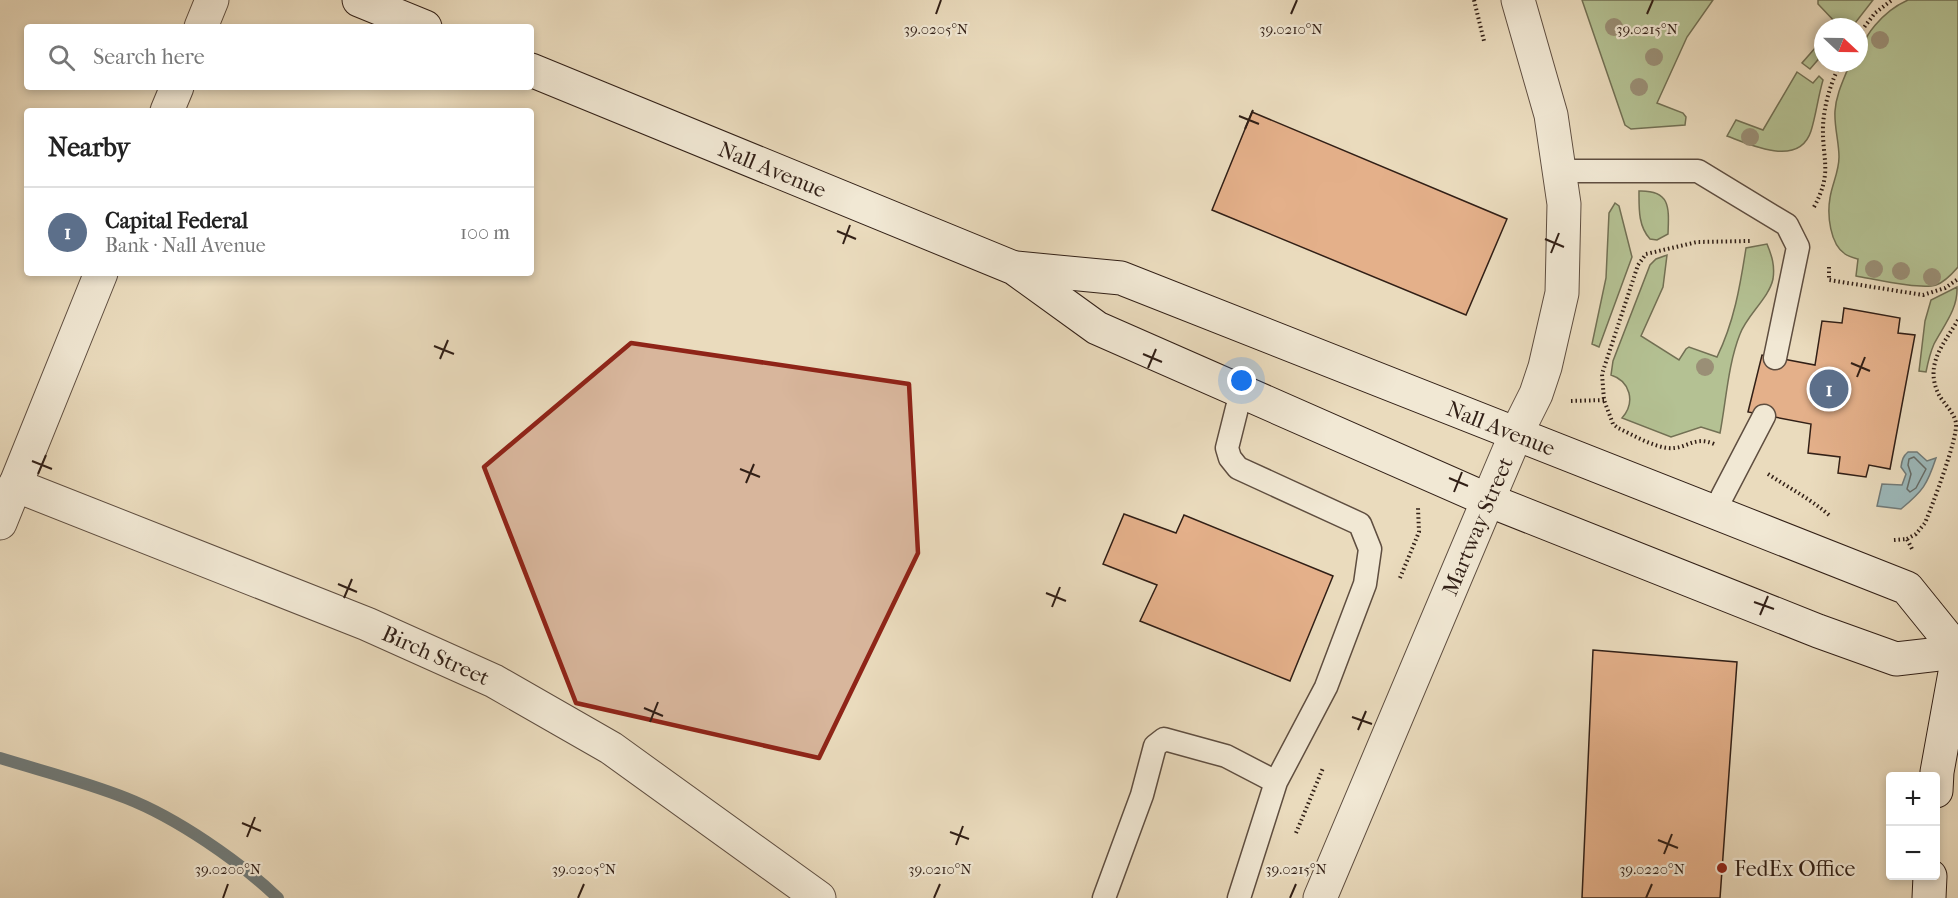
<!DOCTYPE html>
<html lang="en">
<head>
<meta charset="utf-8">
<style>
  :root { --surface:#fff; --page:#f2f2f2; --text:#222; --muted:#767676; --line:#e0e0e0; --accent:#7c3aed }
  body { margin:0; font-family:"IM FELL French Canon",serif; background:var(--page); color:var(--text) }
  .controls { position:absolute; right:18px; bottom:18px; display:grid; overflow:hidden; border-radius:6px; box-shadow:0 3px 9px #0003 }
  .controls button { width:54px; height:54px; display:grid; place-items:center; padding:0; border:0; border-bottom:2px solid var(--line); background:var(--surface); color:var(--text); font:30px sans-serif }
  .compass { position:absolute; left:1814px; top:18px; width:54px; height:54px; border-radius:50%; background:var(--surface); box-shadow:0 3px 9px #0003; rotate:112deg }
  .you { position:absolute; left:1242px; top:381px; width:21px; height:21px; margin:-15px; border:4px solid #fff; border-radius:50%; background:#1a73e8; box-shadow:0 0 0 9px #1a73e833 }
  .badge { display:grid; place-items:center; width:39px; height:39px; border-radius:50%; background:var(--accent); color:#fff; font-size:20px; font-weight:700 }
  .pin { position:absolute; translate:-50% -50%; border:3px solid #fff; box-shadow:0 2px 6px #0006 }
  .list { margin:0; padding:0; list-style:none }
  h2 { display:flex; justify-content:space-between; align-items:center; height:78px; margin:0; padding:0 24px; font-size:26px }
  h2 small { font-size:20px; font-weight:400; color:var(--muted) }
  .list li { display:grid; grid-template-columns:39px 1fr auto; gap:18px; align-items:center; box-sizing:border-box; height:90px; padding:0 24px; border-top:2px solid var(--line) }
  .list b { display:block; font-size:22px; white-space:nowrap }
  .list p { margin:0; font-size:20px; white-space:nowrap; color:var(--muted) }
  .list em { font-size:20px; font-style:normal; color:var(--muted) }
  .icon { flex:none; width:33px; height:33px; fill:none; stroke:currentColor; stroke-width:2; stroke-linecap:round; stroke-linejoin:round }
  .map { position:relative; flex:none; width:1958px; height:898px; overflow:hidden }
  .search { position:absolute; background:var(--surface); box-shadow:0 3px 9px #0003; left:24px; top:24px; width:510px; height:66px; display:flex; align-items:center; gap:15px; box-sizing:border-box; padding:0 21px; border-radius:6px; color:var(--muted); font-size:22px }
  .panel { position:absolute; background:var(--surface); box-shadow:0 3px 9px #0003; left:24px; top:108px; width:510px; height:168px; border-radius:6px }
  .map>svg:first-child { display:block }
  .green { fill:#b4c193; stroke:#727054; stroke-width:1.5 }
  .water { fill:#9cb9bb; stroke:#717b79; stroke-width:1.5 }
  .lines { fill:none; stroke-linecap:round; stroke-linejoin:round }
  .shore { stroke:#666c68; stroke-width:1.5 }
  .stream { stroke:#717b79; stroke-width:12 }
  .building { fill:#e4b08a; stroke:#311f16; stroke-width:1.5 }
  .service-casing { stroke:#5f4e40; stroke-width:25 }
  .minor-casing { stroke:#5f4e40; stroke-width:35 }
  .tertiary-casing { stroke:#5f4e40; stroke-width:35 }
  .secondary-casing { stroke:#311f16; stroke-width:35 }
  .path { stroke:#311f16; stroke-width:4; stroke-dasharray:1.5 3; stroke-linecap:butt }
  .service { stroke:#f1e8d4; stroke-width:22 }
  .minor { stroke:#f1e8d4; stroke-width:33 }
  .tertiary { stroke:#f1e8d4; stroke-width:33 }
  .secondary { stroke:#f1e8d4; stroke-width:33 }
  .tree { fill:#9a8f76 }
  .marked { fill:#8f2418; fill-opacity:0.2; stroke:#8f2418; stroke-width:4.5; stroke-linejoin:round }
  .ticks { fill:none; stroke:#311f16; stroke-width:2 }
  .poi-dot { fill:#8f2418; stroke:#f1e8d4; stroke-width:2 }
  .labels { text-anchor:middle; stroke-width:4.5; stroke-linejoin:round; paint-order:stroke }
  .street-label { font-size:22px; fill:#311f16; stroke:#f1e8d4 }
  .poi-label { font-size:22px; fill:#311f16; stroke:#f1e8d4; text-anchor:start }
  .ticks-label { font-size:15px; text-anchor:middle; fill:#311f16; stroke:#f1e8d4; stroke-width:4.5; stroke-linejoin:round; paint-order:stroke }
</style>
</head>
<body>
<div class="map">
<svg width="1958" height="898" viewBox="0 0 1958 898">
  <rect width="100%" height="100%" fill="#eadbbd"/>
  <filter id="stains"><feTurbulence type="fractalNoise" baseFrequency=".00333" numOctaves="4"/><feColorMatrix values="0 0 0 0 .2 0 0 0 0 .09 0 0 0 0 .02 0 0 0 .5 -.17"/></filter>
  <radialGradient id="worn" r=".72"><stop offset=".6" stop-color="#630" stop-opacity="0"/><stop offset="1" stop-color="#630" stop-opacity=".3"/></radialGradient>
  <!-- green -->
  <path class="green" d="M1582,0H1713L1687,37L1657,103L1683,113L1686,117L1685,125L1631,129L1625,125Z
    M1818,0H1873L1852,27H1834L1837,24L1818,4Z
    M1908,0H1958V267C1952,274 1945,282 1936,285C1921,290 1874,279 1856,276L1858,259C1854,258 1849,257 1845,254C1830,244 1827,215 1830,198C1832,184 1839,172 1839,157C1839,142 1834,126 1835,111C1836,95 1843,81 1849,66L1851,63H1859C1859,37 1885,10 1908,0Z
    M1823,39V54L1810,69L1802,63Z
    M1797,72L1813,83L1819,76L1823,80C1818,97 1816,115 1811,131C1799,168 1751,145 1727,136L1736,120L1763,130Z
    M1639,191C1671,190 1669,208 1668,234L1657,240L1650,239C1638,226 1639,208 1639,191Z
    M1615,203L1619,206L1632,257L1599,347L1592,344L1606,278L1609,213Z
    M1767,244C1772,256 1775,266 1773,279C1769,298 1747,315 1740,334C1728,364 1726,402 1720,433L1701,427L1671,437L1622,418C1636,402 1630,381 1611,375L1613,361L1650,265L1656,259L1667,255L1663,287L1641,336L1679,360L1686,349L1689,347L1717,357C1734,322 1740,287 1746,248Z
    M1957,287C1958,309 1944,325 1934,344C1930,353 1928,362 1926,372L1919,371L1925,321L1931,300Z"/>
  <!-- water -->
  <path class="water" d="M1908,452H1917L1927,461L1936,458C1927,485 1923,491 1901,509L1877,506L1882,484L1902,485L1906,474L1901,467C1902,460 1903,456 1908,452Z"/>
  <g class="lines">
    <!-- shore -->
    <path class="shore" d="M1914,457L1926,469L1916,488L1910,492L1907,489L1911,474L1908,465L1909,459Z"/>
    <!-- stream -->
    <path class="stream" d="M0,758C42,771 86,782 126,798C177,818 239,861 278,898"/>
  </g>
  <!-- building -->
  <path class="building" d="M1252,112L1507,219L1466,315L1212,210Z
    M1844,308L1900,318L1898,333L1915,335L1890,469L1869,465L1866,477L1838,473L1840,457L1808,453L1811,424L1748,412L1762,355L1815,365L1822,321L1842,323Z
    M1124,514L1176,533L1184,515L1333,576L1290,681L1140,621L1157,585L1103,564Z
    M1593,650L1737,662L1720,898H1582Z"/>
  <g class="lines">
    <!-- service casing -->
    <g class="service-casing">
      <path id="service" d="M1559,171H1698L1787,225L1798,247L1775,358
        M1241,392L1227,448L1230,458L1238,468L1360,524L1370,549L1365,584L1326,687L1276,782
        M1714,512L1764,416
        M1104,898L1142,795L1155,746L1164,739L1226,756L1276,782L1239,898"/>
    </g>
    <!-- minor casing -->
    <g class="minor-casing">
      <g id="minor">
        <path d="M201,27L212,0"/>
        <path d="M167,111L177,87"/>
        <path id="s1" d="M15,485L367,624L494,681L611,748L819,898"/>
        <path d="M0,523L101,273"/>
        <path d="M1320,898L1488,500"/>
      </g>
    </g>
    <!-- tertiary casing -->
    <g class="tertiary-casing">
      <path id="tertiary" d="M1488,500L1516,434L1536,394L1545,367L1562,293L1564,204L1551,115L1518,0"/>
    </g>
    <!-- secondary casing -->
    <g class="secondary-casing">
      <g id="secondary">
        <path d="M359,0L425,27"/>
        <path id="s2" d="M531,70L1014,268L1097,328L1488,500L1818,631L1896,659L1958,652"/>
        <path id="s3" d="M1016,268L1121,278L1907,588L1958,651"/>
        <path d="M1936,791L1937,772L1958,656"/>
        <path d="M1929,898L1930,876"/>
      </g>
    </g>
    <!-- path -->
    <path class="path" d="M1474,0L1484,41
      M1859,34L1875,13L1892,0
      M1814,207C1833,172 1822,160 1823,126C1824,105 1831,81 1841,63
      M1829,267V280L1923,295L1945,288L1958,279
      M1571,401L1604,400
      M1714,444C1694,435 1686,450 1668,448C1651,446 1633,435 1618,428L1613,424L1604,400L1602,374L1638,265L1646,254L1697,242L1750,241
      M1768,474C1789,488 1809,498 1829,515
      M1907,539L1916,534L1925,523C1932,506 1958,438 1956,423C1954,412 1944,404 1939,395C1924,365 1943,345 1958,320
      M1894,540L1907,539L1912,549
      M1400,578L1419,532L1418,508
      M1296,833L1323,768"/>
    <!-- service -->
    <use href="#service" class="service"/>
    <!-- minor -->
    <use href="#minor" class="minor"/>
    <!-- tertiary -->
    <use href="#tertiary" class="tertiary"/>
    <!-- secondary -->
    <use href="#secondary" class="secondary"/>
  </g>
  <!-- trees -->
  <g class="tree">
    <circle cx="1614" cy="27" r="9"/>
    <circle cx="1880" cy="40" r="9"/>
    <circle cx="1654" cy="57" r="9"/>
    <circle cx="1639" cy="87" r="9"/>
    <circle cx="1750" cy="137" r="9"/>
    <circle cx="1874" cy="269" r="9"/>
    <circle cx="1901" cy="271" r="9"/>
    <circle cx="1932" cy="277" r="9"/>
    <circle cx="1705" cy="367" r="9"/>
  </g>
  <!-- marked area -->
  <path class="marked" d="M631,343L909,384L918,553L819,758L576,703L484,467Z"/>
  <!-- ticks -->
  <path class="ticks" d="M936,14L941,0M1291,14L1297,0M1647,14L1653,0M1239,116L1259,124M1245,129L1253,110M837,231L856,239M1545,239L1564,247M843,244L850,225M1551,253L1559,233M434,346L454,354M1143,354L1162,362M440,359L448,340M1851,363L1870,371M1148,368L1156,349M1857,377L1865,357M32,461L52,469M740,469L760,477M38,474L46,455M1449,478L1468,486M746,483L754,464M1454,492L1462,472M338,584L357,592M1046,593L1066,601M344,598L352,579M1754,602L1774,609M1052,607L1060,587M1760,615L1768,596M644,708L663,716M1352,717L1372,724M650,722L658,702M1358,730L1366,711M242,823L261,831M950,832L969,839M247,837L255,817M1658,840L1678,848M956,845L963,826M1664,854L1672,834M223,898L228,884M578,898L584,884M934,898L940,884M1290,898L1296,884M1646,898L1652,884"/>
  <!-- markers -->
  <circle class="poi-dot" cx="1722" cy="868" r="6"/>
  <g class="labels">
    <!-- street labels -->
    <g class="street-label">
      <text dy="8" stroke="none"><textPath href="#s2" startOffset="261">Nall Avenue</textPath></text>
      <text dy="8" stroke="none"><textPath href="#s3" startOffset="514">Nall Avenue</textPath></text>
      <text transform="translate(1477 526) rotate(-67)" y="8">Martway Street</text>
      <text dy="8" stroke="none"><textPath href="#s1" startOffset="454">Birch Street</textPath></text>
    </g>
    <!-- poi labels -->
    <g class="poi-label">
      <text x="1734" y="876">FedEx Office</text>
    </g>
  </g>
  <g class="ticks-label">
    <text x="936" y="34">39.0205°N</text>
    <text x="1647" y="34">39.0215°N</text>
    <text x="1291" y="34">39.0210°N</text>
    <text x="228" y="874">39.0200°N</text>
    <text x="584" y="874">39.0205°N</text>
    <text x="940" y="874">39.0210°N</text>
    <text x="1296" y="874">39.0215°N</text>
    <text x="1652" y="874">39.0220°N</text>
  </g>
  <rect width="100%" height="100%" filter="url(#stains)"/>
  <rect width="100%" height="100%" fill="url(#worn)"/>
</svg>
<div class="controls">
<button>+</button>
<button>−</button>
</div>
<svg class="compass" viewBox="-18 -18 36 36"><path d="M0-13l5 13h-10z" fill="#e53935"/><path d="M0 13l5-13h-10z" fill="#767676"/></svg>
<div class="you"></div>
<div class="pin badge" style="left:1829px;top:389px;background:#5c6f8a">1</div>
<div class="search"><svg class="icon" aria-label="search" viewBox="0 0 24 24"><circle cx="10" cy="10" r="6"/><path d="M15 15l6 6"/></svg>Search here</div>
<section class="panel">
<h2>Nearby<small></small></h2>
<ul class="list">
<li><span class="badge" style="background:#5c6f8a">1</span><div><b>Capital Federal</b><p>Bank · Nall Avenue</p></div><em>100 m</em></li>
</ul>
</section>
</div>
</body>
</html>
